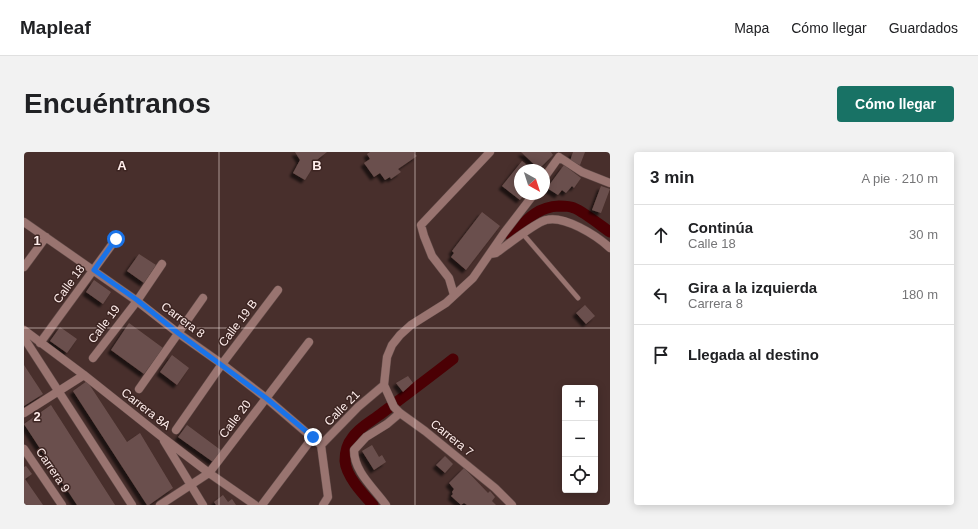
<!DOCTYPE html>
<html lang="es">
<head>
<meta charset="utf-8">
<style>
  :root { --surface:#fff; --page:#f2f2f2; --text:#202124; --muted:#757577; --line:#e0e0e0; --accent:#187265 }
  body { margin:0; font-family:Helvetica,sans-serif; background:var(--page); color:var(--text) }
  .controls { position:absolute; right:12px; bottom:12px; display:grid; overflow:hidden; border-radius:4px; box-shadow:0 2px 10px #0003 }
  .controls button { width:36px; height:36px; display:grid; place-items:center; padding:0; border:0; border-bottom:1px solid var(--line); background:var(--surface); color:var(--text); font:20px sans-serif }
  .compass { position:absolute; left:490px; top:12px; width:36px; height:36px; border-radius:50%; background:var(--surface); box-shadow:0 2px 10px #0003; rotate:141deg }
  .stop { position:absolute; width:12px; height:12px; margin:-9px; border:3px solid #1a73e8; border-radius:50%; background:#fff }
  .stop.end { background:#1a73e8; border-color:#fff; box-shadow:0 1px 4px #0008 }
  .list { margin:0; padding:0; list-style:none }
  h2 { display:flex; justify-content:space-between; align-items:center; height:52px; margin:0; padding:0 16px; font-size:17px }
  h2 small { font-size:13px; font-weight:400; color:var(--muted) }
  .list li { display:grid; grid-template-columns:26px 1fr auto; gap:12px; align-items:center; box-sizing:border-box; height:60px; padding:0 16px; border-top:1px solid var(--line) }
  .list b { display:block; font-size:15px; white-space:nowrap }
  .list p { margin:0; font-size:13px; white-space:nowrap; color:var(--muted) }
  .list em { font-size:13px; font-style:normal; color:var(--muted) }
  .icon { flex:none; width:22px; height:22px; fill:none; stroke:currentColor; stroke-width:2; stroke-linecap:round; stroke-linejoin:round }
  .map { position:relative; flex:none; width:586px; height:353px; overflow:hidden; border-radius:4px }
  header { display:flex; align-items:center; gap:24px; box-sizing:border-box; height:56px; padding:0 20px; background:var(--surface); border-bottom:1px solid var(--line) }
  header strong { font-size:19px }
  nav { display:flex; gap:22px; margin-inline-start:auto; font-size:14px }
  .intro { display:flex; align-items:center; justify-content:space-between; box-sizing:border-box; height:96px; padding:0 24px }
  h1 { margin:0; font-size:28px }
  .button { padding:10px 18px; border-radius:4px; background:var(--accent); color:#fff; font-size:14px; font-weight:700 }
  main { display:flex; gap:24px; padding:0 24px }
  aside { flex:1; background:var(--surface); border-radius:4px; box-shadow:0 2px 10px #0003 }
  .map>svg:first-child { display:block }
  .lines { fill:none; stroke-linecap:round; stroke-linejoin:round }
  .canal { stroke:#4b0004; stroke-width:11 }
  .building { fill:#6b504d; filter:url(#shadow) }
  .service-casing { stroke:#654e4b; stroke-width:5.5 }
  .minor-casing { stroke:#654e4b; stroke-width:9 }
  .service { stroke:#997470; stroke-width:4.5 }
  .minor { stroke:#997470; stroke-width:8 }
  .route { stroke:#1a73e8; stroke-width:5 }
  .grid { fill:none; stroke:#ffeeec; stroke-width:1; stroke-opacity:0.55 }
  .labels { text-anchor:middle; stroke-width:3; stroke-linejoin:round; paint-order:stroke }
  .street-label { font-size:12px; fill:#ffeeec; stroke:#3d2522 }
  .grid-label { font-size:13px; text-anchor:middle; font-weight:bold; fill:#ffeeec; stroke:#3d2522; stroke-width:3; stroke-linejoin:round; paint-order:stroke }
</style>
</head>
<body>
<header>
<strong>Mapleaf</strong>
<nav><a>Mapa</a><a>Cómo llegar</a><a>Guardados</a></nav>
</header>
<div class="intro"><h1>Encuéntranos</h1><a class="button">Cómo llegar</a></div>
<main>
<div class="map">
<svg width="586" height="353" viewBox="0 0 586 353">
  <defs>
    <filter id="shadow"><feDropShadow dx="-3.5" dy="3.5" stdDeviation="1" flood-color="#0009"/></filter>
  </defs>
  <rect width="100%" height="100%" fill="#482f2c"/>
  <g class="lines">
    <!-- canal -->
    <path class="canal" d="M487,84C502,69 512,55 535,54C540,54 546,54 550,56C560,60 576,73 586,80
      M349,353C339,342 322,324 321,309C321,302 323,292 328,286C335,275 348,269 358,261C382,243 406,225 429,207"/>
  </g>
  <!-- building -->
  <path class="building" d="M271,0H303L294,7L281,28L269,21L276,8Z
    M346,0H391L390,1L393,4L374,17L377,20L367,27L366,25L361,28L356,21L350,25L340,11L346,7L343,2Z
    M497,0H527L529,3L515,17Z
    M549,0H561L556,13L546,9Z
    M498,9L509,18H496V42H501L496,48L478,34Z
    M540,13L557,26L550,36L548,34L542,41L538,38L534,43L523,36Z
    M577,34L586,37L577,61L568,58Z
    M458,60L476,74L442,118L427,105L430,101L428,99Z
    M115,102L132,113L120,131L103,119Z
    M70,128L87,140L79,152L62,140Z
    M561,153L571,164L562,172L552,161Z
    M105,171L139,196L120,222L87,198Z
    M36,175L53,187L43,201L26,189Z
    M148,203L165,216L153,233L136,220Z
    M0,213L19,242L0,254Z
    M384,224L389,231L379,240L372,231Z
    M63,229L103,290L116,281L149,336L125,353H123L49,239Z
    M27,253L91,353H53L0,272Z
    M163,273L198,299L189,310L154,285Z
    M348,293L355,305L358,303L362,310L350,318L338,299Z
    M421,304L429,312L421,321L412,313Z
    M2,314L8,322L1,327L19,353H0V315Z
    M440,316L464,341L466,339L471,345L468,349L472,353H443L440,351L437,353L427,344L429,342L428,340L430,337L425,331Z
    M199,343L204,350L208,347L212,353H192L190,350Z"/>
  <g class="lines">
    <!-- service casing -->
    <g class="service-casing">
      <path id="service" d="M499,82L554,146"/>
    </g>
    <!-- minor casing -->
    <g class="minor-casing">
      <path id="minor" d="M535,5L558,20L586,31
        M520,26L535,5
        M0,70L113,149L154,181L198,212L242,246L297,293
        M466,102L472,101C482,94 512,70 522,68C540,63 572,83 586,96
        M0,115L22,85
        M430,143L425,126L408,104L400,84L397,73L466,0
        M0,178L60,223L138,285L185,321L231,353
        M0,186L108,353
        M16,191L92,87
        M69,206L113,149L138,112
        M360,233L363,205L368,193L376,183L387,173L422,151L449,126L480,81L510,42
        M360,233L370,255L376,261L401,279L471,336L488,353
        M115,237L179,146
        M0,261L60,223
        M152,278L198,212L254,138
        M140,289L179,353
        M0,297L38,353
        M136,353L185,321L285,190
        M238,353L289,285
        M299,353L304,345L297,293L334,255L360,233
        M362,353C350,336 330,320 330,298L342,285L363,272L376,261"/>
    </g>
    <!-- service -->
    <use href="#service" class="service"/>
    <!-- minor -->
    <use href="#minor" class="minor"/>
  </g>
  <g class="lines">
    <!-- route -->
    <path class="route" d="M92,87L70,118L113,148L154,181L242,246L289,285"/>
  </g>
  <!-- grid -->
  <path class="grid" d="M195,0V353M391,0V353M0,176H586"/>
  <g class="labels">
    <!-- street labels -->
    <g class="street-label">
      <text transform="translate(45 132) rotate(-54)" y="4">Calle 18</text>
      <text transform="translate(159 168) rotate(37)" y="4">Carrera 8</text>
      <text transform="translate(214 171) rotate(-53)" y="4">Calle 19 B</text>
      <text transform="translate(80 172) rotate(-53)" y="4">Calle 19</text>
      <text transform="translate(318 256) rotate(-45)" y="4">Calle 21</text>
      <text transform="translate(122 257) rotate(38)" y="4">Carrera 8A</text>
      <text transform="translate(211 267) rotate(-53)" y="4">Calle 20</text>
      <text transform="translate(428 286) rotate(39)" y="4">Carrera 7</text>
      <text transform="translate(29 318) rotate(56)" y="4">Carrera 9</text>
    </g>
  </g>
  <g class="grid-label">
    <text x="98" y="18">A</text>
    <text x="293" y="18">B</text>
    <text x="13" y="93">1</text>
    <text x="13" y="269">2</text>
  </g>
</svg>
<div class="controls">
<button>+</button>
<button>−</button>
<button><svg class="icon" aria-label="locate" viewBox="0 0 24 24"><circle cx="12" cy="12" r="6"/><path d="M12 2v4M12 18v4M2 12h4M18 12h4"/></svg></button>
</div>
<svg class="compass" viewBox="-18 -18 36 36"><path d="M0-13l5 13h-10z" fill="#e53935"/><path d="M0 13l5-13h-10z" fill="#757577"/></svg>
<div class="stop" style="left:92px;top:87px"></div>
<div class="stop end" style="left:289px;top:285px"></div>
</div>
<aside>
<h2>3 min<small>A pie · 210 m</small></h2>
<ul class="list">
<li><svg class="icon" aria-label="ahead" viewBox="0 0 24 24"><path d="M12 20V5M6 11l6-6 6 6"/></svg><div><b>Continúa</b><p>Calle 18</p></div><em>30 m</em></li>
<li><svg class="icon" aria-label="left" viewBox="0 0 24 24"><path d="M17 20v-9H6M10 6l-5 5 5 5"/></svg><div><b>Gira a la izquierda</b><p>Carrera 8</p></div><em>180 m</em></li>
<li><svg class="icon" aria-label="arrive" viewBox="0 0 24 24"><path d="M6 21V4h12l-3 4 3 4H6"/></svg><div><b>Llegada al destino</b></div></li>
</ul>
</aside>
</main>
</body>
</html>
